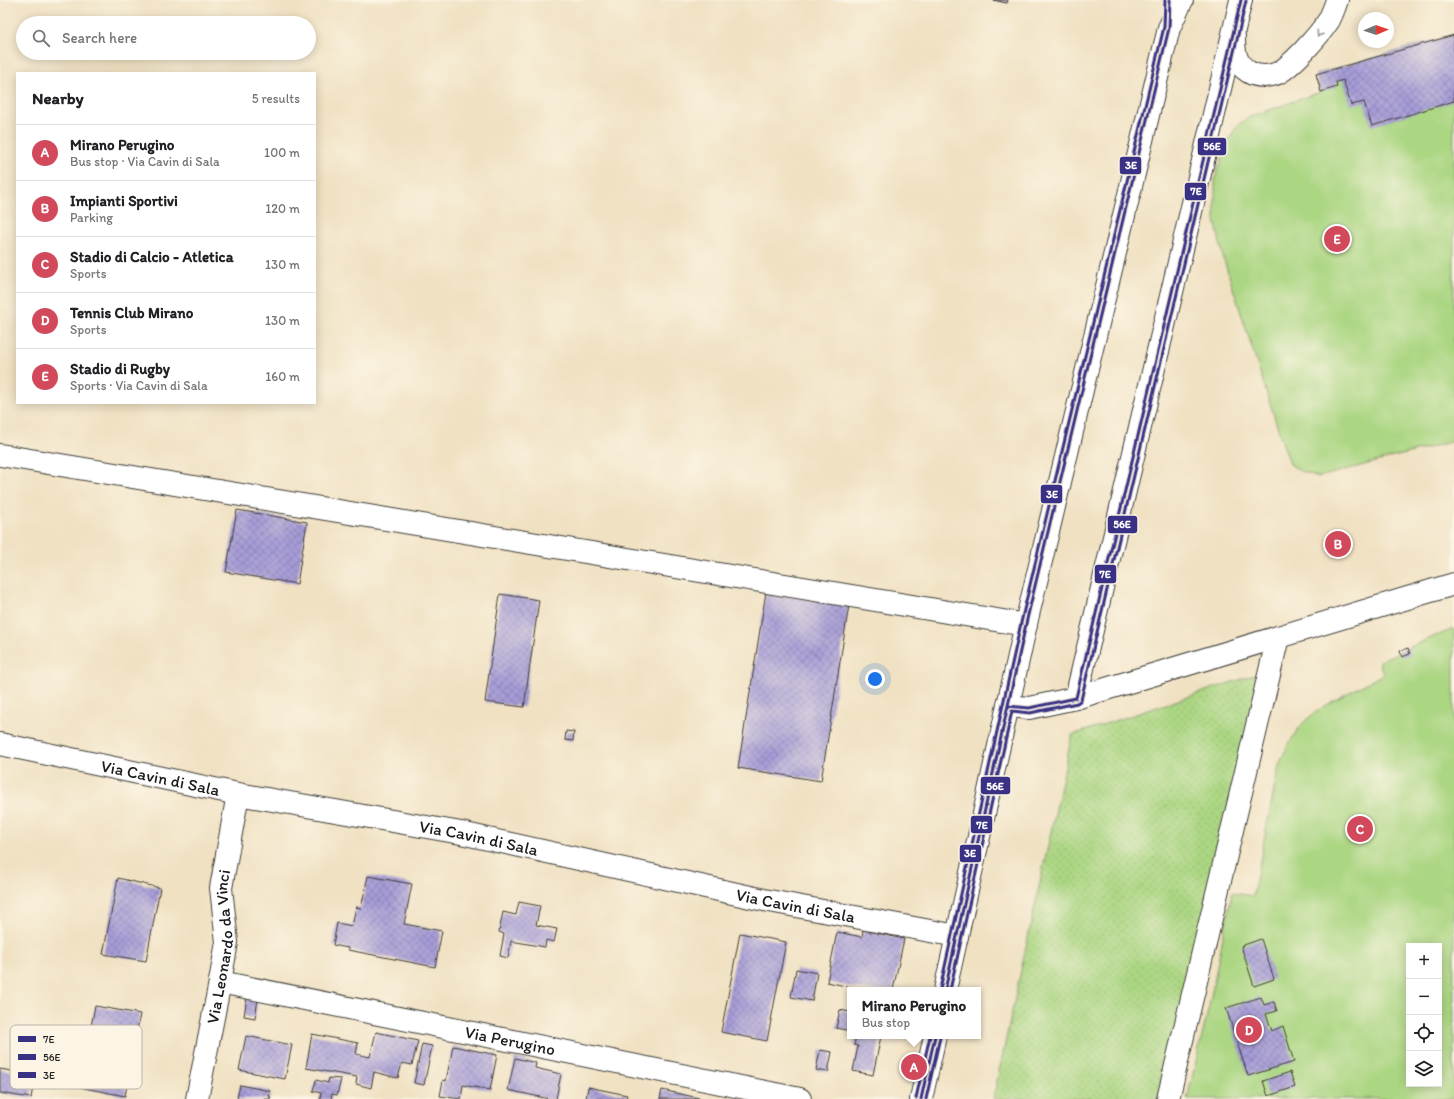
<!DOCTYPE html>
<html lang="en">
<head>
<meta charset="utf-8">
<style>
  :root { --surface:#fff; --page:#f2f2f2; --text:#202124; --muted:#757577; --line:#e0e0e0; --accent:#d1495b }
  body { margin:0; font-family:Itim,sans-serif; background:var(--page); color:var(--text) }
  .controls { position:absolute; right:12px; bottom:12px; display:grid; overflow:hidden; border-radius:0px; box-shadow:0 2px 10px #0003 }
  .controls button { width:36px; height:36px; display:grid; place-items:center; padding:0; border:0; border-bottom:1px solid var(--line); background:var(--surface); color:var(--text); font:20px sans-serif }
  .compass { position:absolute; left:1358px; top:12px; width:36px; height:36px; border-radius:50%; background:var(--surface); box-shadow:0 2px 10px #0003; rotate:88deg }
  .you { position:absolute; left:875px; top:679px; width:14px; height:14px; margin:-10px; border:3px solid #fff; border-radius:50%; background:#1a73e8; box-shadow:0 0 0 6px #1a73e833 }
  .badge { display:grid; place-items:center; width:26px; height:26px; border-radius:50%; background:var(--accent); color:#fff; font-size:13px; font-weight:700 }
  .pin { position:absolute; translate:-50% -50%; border:2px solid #fff; box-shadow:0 1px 4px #0006 }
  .popup { position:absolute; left:847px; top:987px; width:134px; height:52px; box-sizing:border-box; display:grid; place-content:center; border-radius:0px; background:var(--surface); filter:drop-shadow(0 1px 3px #0005); font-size:13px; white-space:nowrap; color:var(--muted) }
  .popup b { font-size:15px; color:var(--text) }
  .popup::after { content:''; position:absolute; left:50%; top:100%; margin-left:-8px; border:8px solid transparent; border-top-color:var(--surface) }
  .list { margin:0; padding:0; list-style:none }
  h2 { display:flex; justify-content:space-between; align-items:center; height:52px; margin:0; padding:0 16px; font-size:17px }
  h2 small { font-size:13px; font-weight:400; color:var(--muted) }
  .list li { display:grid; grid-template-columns:26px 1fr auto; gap:12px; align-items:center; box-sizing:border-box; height:56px; padding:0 16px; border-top:1px solid var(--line) }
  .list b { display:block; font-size:15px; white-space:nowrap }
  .list p { margin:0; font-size:13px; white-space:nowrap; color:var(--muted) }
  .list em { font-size:13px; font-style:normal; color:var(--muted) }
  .icon { flex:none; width:22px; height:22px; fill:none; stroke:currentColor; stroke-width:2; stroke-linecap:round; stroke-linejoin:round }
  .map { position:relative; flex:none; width:1454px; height:1099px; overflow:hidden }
  .search { position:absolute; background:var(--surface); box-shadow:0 2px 10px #0003; left:16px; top:16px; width:300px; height:44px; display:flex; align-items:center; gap:10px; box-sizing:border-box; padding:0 14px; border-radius:22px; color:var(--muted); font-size:15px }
  .panel { position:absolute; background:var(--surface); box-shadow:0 2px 10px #0003; left:16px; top:72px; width:300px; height:332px; border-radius:0px }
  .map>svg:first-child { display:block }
  .green { fill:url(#green-dots); stroke:#64794f }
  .pitch { fill:#abd682; stroke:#64794f; fill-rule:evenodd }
  .building { fill:url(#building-cross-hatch) }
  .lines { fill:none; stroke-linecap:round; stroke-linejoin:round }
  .minor-casing { stroke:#3c3a35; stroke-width:24 }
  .major-casing { stroke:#3c3a35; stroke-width:24 }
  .minor { stroke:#fff; stroke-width:22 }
  .major { stroke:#fff; stroke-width:22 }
  .bus-1-casing { stroke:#fcf5e5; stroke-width:6 }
  .bus-2-casing { stroke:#fcf5e5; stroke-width:6 }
  .bus-3-casing { stroke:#fcf5e5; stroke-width:6 }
  .bus-1 { stroke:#393185; stroke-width:3 }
  .bus-2 { stroke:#393185; stroke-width:3 }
  .bus-3 { stroke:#393185; stroke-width:3 }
  .oneway { stroke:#999 }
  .labels { text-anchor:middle; stroke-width:4; stroke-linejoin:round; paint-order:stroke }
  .street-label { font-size:17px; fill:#1c1c1c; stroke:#fcf5e5 }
  .key { fill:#fcf5e5; stroke:#b9b4a9; stroke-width:1 }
  .key-label { font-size:11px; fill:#1c1c1c }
  .line-badge { stroke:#fcf5e5; stroke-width:1.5 }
  .badge-label { font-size:11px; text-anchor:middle; font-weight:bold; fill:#fff }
</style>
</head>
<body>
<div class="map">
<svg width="1454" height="1099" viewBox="0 0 1454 1099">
  <defs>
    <pattern id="green-dots" width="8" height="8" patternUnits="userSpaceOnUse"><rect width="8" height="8" fill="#abd682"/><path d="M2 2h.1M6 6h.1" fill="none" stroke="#93b770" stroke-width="1.8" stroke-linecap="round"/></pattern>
    <pattern id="building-cross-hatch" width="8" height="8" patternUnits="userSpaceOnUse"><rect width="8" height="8" fill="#a79dd8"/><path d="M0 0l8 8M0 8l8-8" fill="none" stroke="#877fae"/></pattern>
  </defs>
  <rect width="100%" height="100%" fill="#fcf5e5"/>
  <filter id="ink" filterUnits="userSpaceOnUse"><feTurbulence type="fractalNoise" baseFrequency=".025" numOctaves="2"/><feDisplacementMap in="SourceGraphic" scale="8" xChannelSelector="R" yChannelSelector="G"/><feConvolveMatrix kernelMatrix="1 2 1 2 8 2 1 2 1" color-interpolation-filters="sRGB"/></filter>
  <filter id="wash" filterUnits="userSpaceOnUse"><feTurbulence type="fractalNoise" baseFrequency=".012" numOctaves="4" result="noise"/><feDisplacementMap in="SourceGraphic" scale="16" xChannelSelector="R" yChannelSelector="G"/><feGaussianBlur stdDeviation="0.9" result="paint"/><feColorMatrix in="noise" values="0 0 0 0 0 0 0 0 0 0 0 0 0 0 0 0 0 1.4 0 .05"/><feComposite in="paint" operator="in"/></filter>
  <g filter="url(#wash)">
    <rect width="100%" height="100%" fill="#f0e1c2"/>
    <!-- green -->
    <path class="green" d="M1263,672L1165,1099H993L1072,735Z"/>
    <!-- pitch -->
    <path class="pitch" d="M1454,35V441L1319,477L1300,471L1290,464L1282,441L1223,257L1215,220V178L1228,141L1237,126L1247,118L1320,92L1316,74Z
      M1454,629V1099H1187L1208,1011L1232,893L1253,896L1279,765C1286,749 1294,732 1306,720C1326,702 1359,688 1383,674L1379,661L1428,639ZM1409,946H1439V1084H1409Z"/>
    <g id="blocks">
      <!-- building -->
      <path class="building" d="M993,0H1008L1007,3Z
        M1454,35V101L1372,126L1364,102L1351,105L1343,80L1336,82L1337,87L1321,92L1316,74Z
        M237,510L307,522L297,584L226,572Z
        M766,592L849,605L821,781L738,768Z
        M500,594L539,600L524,707L485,702Z
        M1408,648L1410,654L1402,657L1400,651Z
        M566,731L574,732L573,741L565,740Z
        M368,876L412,884L404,924L442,931L435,967L348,950V948L333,945L337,923L352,926L356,907L361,908Z
        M118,878L160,888L146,961L103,954Z
        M519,902L540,906L536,925L557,929L554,942L546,940L545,947L511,941L508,958L500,956L504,934L499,932L503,912L516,915Z
        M863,930L904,939L893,990H864L827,982L837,932L862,937Z
        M740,933L786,942L767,1041L721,1032Z
        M1261,939L1274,979L1254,986L1241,946Z
        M796,969L817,973L812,1001L791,997Z
        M247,997L258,999L255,1018L244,1016Z
        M1261,997L1264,1005L1274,1002L1277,1011L1266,1014L1272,1031L1283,1026L1294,1062L1248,1076L1226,1008Z
        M95,1006L140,1014L125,1096L79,1087Z
        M840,1010L850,1012V1031L836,1028Z
        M376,1032L418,1041L412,1065L402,1063L398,1078L374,1072L371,1088L356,1084L357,1077L306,1068L312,1034L358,1043L356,1054L370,1057Z
        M246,1036L292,1045L285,1079L239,1070Z
        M856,1036H881L873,1075L853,1071L858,1046L854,1045Z
        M422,1044L432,1046L424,1085L414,1083Z
        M453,1046L497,1055L490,1090L463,1085L461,1099L440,1096L443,1080L446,1081Z
        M820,1050L832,1052L828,1072L816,1070Z
        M515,1058L536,1063L535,1068L561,1074L556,1099H549L508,1090Z
        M0,1069L35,1075L31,1098L0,1093Z
        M1290,1072L1295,1087L1268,1096L1263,1081Z
        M329,1078L341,1079L337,1095L332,1094L331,1099H320L321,1093L313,1091L316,1080L328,1083Z
        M240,1085L270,1091L269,1097H271L270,1099H237Z
        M588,1087L627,1095L626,1099H586Z
        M662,1090L699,1098V1099H660Z"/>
    </g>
  </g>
  <g filter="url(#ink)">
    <use href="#blocks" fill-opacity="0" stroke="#3c3a35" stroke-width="1"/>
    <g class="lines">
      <!-- minor casing -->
      <g class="minor-casing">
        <g id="minor">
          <path d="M1234,37C1234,51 1235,64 1249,72C1257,77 1269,77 1278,73C1293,65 1320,34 1329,20C1332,14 1335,6 1337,0"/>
          <path d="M0,455L1026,625"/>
          <path d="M1076,698L1241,0"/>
          <path d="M1008,706L1029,708L1076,698L1454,584"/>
          <path id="s1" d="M0,744L238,794L461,833L764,900L957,936"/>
          <path id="s2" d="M220,982L800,1099"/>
          <path id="s3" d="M197,1099L220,982L227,942L221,888L238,794"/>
          <path d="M1168,1099L1278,637"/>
        </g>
      </g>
      <!-- major casing -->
      <g class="major-casing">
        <path id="major" d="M945,990L1028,615L1169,28L1182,0
          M921,1099L935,1036"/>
      </g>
      <!-- minor -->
      <use href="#minor" class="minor"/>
      <!-- major -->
      <use href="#major" class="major"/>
      <!-- bus-1 casing -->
      <g class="bus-1-casing">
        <path id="bus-1" d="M1008,706L1029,708L1076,698L1241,0
          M945,990L1028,615L1169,28L1170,0
          M921,1099L935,1036"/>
      </g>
      <!-- bus-2 casing -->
      <g class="bus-2-casing">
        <path id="bus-2" d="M950,990L1012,711L1030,713L1077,703L1081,700L1246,1
          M926,1099L940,1037"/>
      </g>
      <!-- bus-3 casing -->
      <g class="bus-3-casing">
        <path id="bus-3" d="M940,989L1023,614L1164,27L1165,0
          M916,1098L930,1036"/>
      </g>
      <!-- bus-1 -->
      <use href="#bus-1" class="bus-1"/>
      <!-- bus-2 -->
      <use href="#bus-2" class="bus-2"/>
      <!-- bus-3 -->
      <use href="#bus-3" class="bus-3"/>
    </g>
    <!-- one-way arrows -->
    <defs><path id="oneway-chevron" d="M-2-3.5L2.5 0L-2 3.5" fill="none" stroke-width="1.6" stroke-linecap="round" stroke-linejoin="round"/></defs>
    <use class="oneway" href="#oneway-chevron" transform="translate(1319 34) rotate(125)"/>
  </g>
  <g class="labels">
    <!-- street labels -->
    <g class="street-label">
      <text dy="6" stroke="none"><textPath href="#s1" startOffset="164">Via Cavin di Sala</textPath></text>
      <text dy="6" stroke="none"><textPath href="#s1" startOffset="488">Via Cavin di Sala</textPath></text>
      <text dy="6" stroke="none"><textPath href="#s1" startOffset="812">Via Cavin di Sala</textPath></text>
      <text dy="6" stroke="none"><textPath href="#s3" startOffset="155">Via Leonardo da Vinci</textPath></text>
      <text dy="6" stroke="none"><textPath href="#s2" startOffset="296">Via Perugino</textPath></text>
    </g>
  </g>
  <!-- legend -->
  <rect x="10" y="1025" width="132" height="64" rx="6" class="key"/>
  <rect x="18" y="1036" width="18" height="6" fill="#393185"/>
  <rect x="18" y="1054" width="18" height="6" fill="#393185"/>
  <rect x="18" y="1072" width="18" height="6" fill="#393185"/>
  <g class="key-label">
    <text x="43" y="1043">7E</text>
    <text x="43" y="1061">56E</text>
    <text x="43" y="1079">3E</text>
  </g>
  <g class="line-badge">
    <rect x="1197" y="137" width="30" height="19" rx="4" fill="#393185"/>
    <rect x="1119" y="156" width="23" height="19" rx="4" fill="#393185"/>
    <rect x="1184" y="182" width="23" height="19" rx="4" fill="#393185"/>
    <rect x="1040" y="484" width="23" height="20" rx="4" fill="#393185"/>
    <rect x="1107" y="515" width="31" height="19" rx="4" fill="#393185"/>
    <rect x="1094" y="564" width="23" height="20" rx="4" fill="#393185"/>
    <rect x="980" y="776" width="31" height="19" rx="4" fill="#393185"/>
    <rect x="970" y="815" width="23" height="19" rx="4" fill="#393185"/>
    <rect x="959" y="844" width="23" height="19" rx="4" fill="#393185"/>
  </g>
  <g class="badge-label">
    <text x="1212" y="150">56E</text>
    <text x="1131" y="169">3E</text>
    <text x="1196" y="195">7E</text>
    <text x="1052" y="498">3E</text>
    <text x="1122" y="528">56E</text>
    <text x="1105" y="578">7E</text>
    <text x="995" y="790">56E</text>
    <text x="982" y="829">7E</text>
    <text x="970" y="857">3E</text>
  </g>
</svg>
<div class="controls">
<button>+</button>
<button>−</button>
<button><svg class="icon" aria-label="locate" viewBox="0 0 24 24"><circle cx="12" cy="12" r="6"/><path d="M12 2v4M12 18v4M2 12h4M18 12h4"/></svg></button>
<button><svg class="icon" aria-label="layers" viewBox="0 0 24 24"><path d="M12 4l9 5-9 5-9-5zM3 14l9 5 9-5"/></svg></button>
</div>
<svg class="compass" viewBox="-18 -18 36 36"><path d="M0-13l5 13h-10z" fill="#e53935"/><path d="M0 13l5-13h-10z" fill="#757577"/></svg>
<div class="you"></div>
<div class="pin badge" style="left:914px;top:1067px">A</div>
<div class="popup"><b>Mirano Perugino</b>Bus stop</div>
<div class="pin badge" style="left:1338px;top:544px">B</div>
<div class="pin badge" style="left:1360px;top:829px">C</div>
<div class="pin badge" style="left:1249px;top:1030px">D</div>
<div class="pin badge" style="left:1337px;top:239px">E</div>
<div class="search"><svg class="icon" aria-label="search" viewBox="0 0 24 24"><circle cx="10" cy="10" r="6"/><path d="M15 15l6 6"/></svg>Search here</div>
<section class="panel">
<h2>Nearby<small>5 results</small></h2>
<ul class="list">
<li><span class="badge">A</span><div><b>Mirano Perugino</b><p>Bus stop · Via Cavin di Sala</p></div><em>100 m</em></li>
<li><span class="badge">B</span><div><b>Impianti Sportivi</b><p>Parking</p></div><em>120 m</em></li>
<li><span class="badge">C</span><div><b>Stadio di Calcio - Atletica</b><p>Sports</p></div><em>130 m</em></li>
<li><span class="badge">D</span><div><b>Tennis Club Mirano</b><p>Sports</p></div><em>130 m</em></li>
<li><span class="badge">E</span><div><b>Stadio di Rugby</b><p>Sports · Via Cavin di Sala</p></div><em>160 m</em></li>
</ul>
</section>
</div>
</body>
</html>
